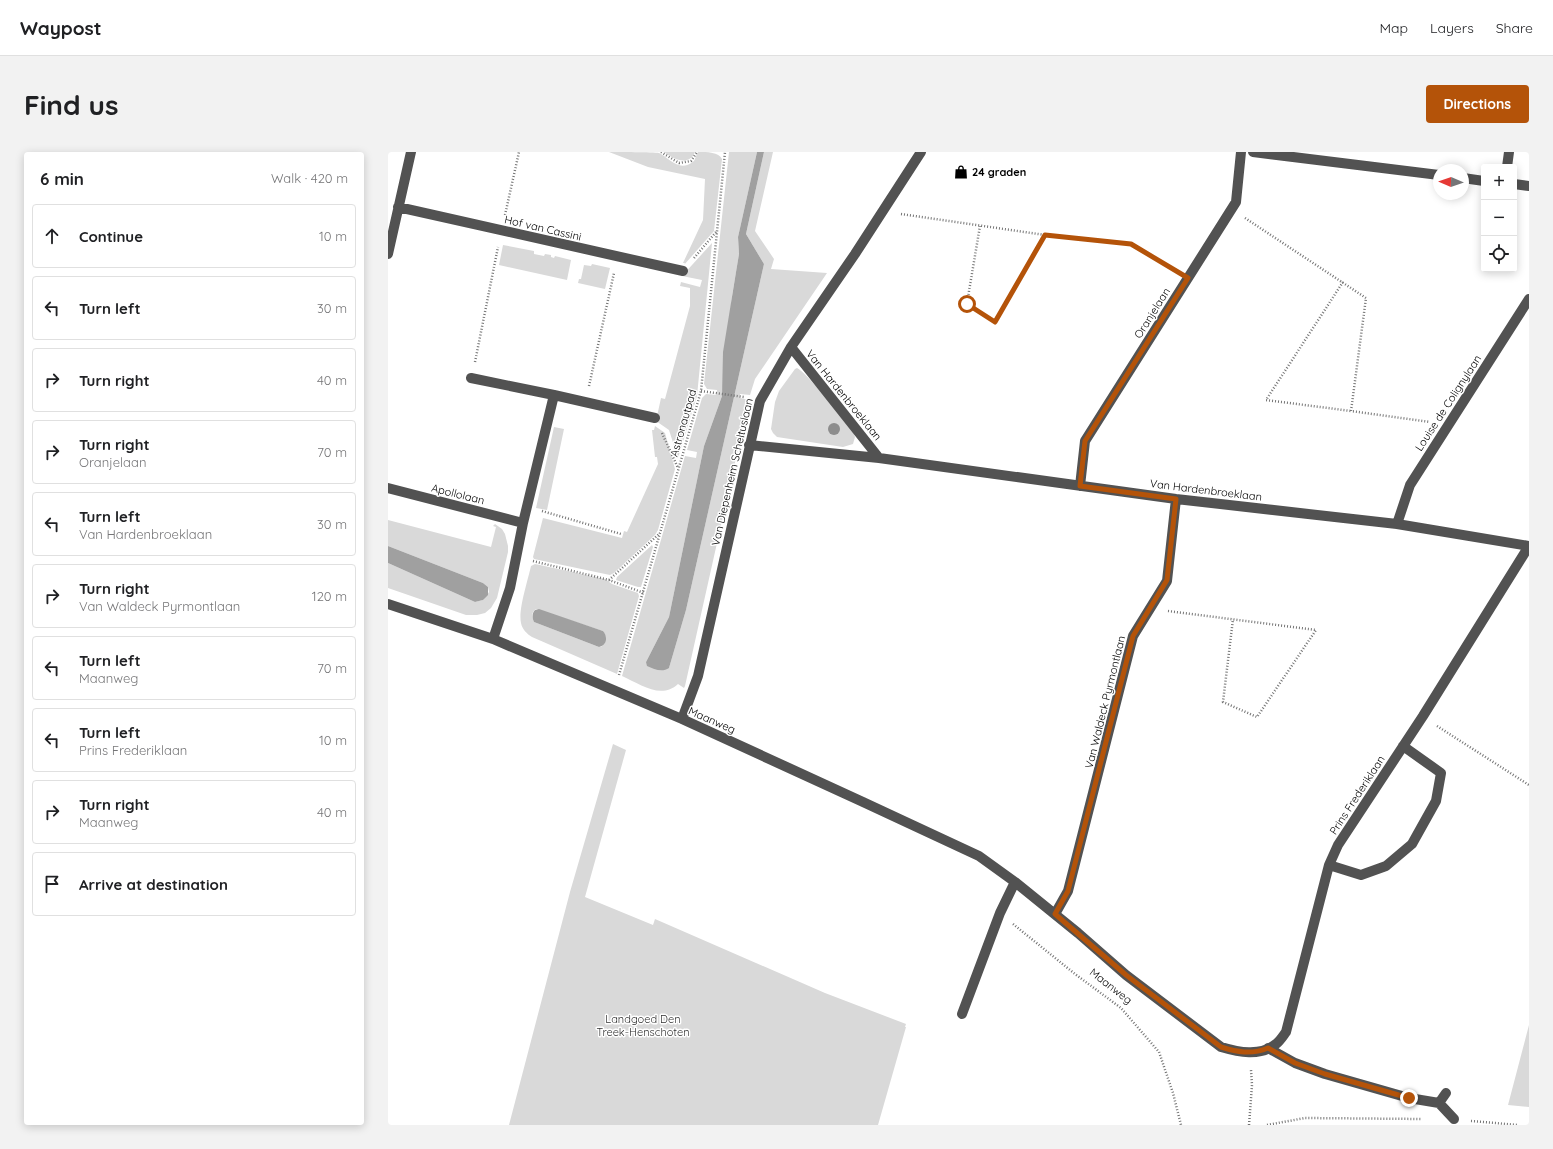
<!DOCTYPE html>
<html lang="en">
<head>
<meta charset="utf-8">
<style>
  :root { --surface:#fff; --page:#f2f2f2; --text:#202124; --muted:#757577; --line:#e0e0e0; --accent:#b45309 }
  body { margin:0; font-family:Quicksand,sans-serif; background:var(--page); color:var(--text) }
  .controls { position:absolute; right:12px; top:12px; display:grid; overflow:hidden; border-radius:4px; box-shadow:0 2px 10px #0003 }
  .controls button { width:36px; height:36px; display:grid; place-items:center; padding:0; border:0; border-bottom:1px solid var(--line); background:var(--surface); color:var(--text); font:20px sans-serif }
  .compass { position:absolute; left:1045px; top:12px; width:36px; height:36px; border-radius:50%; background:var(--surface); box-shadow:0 2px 10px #0003; rotate:272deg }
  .stop { position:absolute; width:12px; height:12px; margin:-9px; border:3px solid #b45309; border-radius:50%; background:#fff }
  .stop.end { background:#b45309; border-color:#fff; box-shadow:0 1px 4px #0008 }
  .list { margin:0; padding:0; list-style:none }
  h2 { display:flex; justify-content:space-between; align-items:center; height:52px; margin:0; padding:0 16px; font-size:17px }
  h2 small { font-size:13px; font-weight:400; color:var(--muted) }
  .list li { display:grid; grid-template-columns:26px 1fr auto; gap:12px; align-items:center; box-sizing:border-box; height:64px; margin:0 8px 8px; padding:0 8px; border:1px solid var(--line); border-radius:4px }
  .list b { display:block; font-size:15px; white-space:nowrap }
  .list p { margin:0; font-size:13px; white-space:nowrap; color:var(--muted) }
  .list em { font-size:13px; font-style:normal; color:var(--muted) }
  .icon { flex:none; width:22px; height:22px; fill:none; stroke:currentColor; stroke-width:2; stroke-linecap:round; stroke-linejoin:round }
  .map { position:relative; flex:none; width:1141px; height:973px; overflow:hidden; border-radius:4px }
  header { display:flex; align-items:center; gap:24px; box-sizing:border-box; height:56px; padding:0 20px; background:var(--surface); border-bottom:1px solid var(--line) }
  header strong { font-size:19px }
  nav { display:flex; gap:22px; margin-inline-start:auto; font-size:14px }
  .intro { display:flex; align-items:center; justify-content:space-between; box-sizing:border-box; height:96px; padding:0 24px }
  h1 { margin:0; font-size:28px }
  .button { padding:10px 18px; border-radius:4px; background:var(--accent); color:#fff; font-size:14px; font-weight:700 }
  main { display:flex; gap:24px; padding:0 24px }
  aside { flex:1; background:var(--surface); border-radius:4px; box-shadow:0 2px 10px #0003 }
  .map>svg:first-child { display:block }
  .green { fill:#d9d9d9; fill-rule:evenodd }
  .water { fill:#a0a0a0 }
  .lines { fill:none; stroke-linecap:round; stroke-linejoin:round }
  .path { stroke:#747474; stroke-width:2.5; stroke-dasharray:1 2; stroke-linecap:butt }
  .minor { stroke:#525252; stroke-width:10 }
  .tree { fill:#8d8d8d }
  .route { stroke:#b45309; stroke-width:5 }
  .labels { text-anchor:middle; stroke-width:3; stroke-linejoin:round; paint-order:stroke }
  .poi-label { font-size:11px; font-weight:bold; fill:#000; stroke:#fff; text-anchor:start }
  .street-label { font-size:11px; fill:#000; stroke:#fff }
  .park-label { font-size:11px; fill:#303030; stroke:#fff }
</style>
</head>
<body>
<header>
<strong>Waypost</strong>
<nav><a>Map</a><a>Layers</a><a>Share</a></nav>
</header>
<div class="intro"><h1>Find us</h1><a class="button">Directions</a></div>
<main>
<aside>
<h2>6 min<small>Walk · 420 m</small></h2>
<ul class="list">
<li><svg class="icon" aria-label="ahead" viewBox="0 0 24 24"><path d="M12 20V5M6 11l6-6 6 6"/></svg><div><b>Continue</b></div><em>10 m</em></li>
<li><svg class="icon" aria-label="left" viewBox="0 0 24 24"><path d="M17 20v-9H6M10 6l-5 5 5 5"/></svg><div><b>Turn left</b></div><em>30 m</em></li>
<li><svg class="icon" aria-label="right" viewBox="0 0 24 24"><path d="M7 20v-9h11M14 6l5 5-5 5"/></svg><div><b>Turn right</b></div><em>40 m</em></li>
<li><svg class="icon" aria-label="right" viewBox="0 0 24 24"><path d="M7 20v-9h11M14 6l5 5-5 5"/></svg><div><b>Turn right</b><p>Oranjelaan</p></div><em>70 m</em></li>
<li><svg class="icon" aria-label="left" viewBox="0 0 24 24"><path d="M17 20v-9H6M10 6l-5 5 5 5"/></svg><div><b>Turn left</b><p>Van Hardenbroeklaan</p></div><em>30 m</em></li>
<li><svg class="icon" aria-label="right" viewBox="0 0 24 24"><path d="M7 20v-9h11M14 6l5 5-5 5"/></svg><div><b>Turn right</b><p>Van Waldeck Pyrmontlaan</p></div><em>120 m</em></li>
<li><svg class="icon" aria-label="left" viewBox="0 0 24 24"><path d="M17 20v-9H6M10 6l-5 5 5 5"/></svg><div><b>Turn left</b><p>Maanweg</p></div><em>70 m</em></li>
<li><svg class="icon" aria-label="left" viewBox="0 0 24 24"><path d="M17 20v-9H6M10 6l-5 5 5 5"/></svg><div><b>Turn left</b><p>Prins Frederiklaan</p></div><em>10 m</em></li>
<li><svg class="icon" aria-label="right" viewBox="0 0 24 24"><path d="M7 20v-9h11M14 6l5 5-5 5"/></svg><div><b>Turn right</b><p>Maanweg</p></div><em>40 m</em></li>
<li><svg class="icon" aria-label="arrive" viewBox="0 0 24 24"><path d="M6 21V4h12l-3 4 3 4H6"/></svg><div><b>Arrive at destination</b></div></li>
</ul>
</aside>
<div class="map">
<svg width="1141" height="973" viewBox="0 0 1141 973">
  <rect width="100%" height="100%" fill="#fff"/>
  <!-- green -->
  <path class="green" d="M221,0C230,0 265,0 271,1C283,7 291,21 306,9L310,0C319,0 331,0 334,7L326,79L296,113L297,111H295L315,68L317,27L260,15Z
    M276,0H307C301,15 285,7 276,0Z
    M341,0H369L350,85L351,102L344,144L334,244L316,294L281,465L258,510L281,516L298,458L376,112L358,82L376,0H385L367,79L386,107L383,117L439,121L367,227L362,243L352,242V246L361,248L297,534L296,536L290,532C273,548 252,532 234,524L297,304L308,306L309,300L299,298L314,246L318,242L329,243V238L319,237L316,232Z
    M324,91L309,244L290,306L281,278L268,269L273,246L277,247L302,154V136L292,134L293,130L312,135L314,128L294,124Z
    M115,93L146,99V102L156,104L157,102L163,103V105L166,106L167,104L183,108L179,128L111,113Z
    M204,112L222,116L217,137L190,131L191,127H193L196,113L203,114Z
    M409,216C418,220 454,265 463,275L467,285L465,292L455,295L389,285L385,281L383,277L387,250L391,239L407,217Z
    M267,274L277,281L287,317L270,378L267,383L226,421L222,423L146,407L145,405L155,366L234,386L236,379L239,380L270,312L269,305H267L264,278H266Z
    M166,275L176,277L159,358L148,356Z
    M0,368L103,395L108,375L105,374L107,372L114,377L117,382L120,394V400L109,446L103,456L97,461L89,463H78L0,436V411L87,450L95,448L101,440L100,435L95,431L0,394Z
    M264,393L265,395L253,435H250L228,428L229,425Z
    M147,412L217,427L224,432L250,441L251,444L229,522L144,485C139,482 134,477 133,471C130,458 140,428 143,414ZM148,457L215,479C219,486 219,489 213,495H211L146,470C144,465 143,460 148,457Z
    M225,592L238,598L197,745L265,773L267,767L437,841L518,872L517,875H518L490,973H121L182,740Z
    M1141,873V955L1120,953Z"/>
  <!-- water -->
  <path class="water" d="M369,0H376L358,82L376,112L298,458L281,516C274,521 266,517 259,514L258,510L281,465L316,294L334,244L335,200L348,120L351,102L350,85Z
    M0,394L95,431L100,435V443L95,448L87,450L0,411Z
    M151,457L215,479C220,485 219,493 211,495L146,470C144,466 144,461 147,458Z"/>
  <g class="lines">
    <!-- path -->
    <path class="path" d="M273,0L291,11L303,9L309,0
      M513,62L657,83L607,170L579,151L592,74
      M117,63L131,0
      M857,66L978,146L963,259L1042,270
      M657,83L743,92L786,118
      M306,106L328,80
      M955,130L878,248L963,259
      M87,210L110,95
      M201,234L226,121
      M313,239L356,245
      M274,281L290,316
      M154,359L233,382
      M145,409L221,428L256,441
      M221,428L272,381
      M780,459L928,478L869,565L835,550L845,467
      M231,523L313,239L337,0
      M1049,574L1141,633
      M625,772L687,822L733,856L771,900L785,941L793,973
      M1083,969L1130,973
      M861,973L864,933L863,918
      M879,973L917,966L1034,967"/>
    <!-- minor -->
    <path class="minor" d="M865,0L1051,23
      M1119,15L1121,0
      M1075,26L1096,29
      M1126,32L1141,34
      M10,55L295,119
      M0,102L23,0
      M403,195L491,306
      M83,226L166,243
      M692,334L697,289L848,50L853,0
      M0,336L135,371L122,436L105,487
      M135,371L166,243L267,266
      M1009,372L1022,333L1141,147
      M0,452L105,487L294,567L475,650L591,704L627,730L690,781L738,823L833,895C850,900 872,905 888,892C892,889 895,884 898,880L941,713L950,693L1035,564L1141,394L1009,372L788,347L491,306L361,293
      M294,567L310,524L372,249L403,195L467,102L533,0
      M941,713L973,723L998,714L1024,692L1048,649L1053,621L1015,594
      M667,762L680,739L745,484L779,429L788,347
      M574,862L612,761L627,730
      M880,896L907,911L937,922L1021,946L1051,951L1058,941
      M1051,951L1066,967"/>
  </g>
  <!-- trees -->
  <circle class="tree" cx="446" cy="277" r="6"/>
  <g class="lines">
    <!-- route -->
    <path class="route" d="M579,152L607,170L657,83L743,92L800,126L697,289L692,334L788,347L779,428L745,484L680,739L667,762L738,823L833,895C849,900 863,903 880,896L907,911L937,922L1021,946"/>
  </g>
  <!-- icons -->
  <defs>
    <g id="shop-bare" transform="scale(1.08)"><path d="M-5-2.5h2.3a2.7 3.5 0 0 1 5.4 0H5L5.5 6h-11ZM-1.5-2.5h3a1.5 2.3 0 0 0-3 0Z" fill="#000" stroke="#fff" stroke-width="2.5" paint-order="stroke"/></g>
  </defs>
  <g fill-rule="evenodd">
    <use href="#shop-bare" x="573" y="20"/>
  </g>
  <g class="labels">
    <!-- poi labels -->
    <g class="poi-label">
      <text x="584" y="24">24 graden</text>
    </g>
    <!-- street labels -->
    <g class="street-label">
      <text transform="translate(155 76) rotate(13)" y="4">Hof van Cassini</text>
      <text transform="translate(764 161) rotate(-58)" y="4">Oranjelaan</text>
      <text transform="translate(456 243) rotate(51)" y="4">Van Hardenbroeklaan</text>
      <text transform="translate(1060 251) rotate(-57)" y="4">Louise de Colignylaan</text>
      <text transform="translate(295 271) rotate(-74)" y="4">Astronautpad</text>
      <text transform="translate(344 320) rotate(-77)" y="4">Van Diepenheim Scheltuslaan</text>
      <text transform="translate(818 338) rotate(7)" y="4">Van Hardenbroeklaan</text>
      <text transform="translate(70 342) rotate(14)" y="4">Apollolaan</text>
      <text transform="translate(717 550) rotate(-76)" y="4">Van Waldeck Pyrmontlaan</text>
      <text transform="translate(324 568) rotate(24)" y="4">Maanweg</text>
      <text transform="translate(969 643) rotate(-57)" y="4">Prins Frederiklaan</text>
      <text transform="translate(723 834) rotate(38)" y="4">Maanweg</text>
    </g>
    <!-- park labels -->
    <g class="park-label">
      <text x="255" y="871">Landgoed Den<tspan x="255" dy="13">Treek-Henschoten</tspan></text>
    </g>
  </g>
</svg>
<div class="controls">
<button>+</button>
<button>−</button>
<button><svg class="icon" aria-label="locate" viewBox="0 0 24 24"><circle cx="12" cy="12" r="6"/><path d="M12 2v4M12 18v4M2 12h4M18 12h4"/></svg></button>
</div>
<svg class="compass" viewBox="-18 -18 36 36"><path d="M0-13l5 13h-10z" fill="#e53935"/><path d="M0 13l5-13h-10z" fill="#757577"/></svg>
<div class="stop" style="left:579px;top:152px"></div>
<div class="stop end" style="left:1021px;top:946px"></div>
</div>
</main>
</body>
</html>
